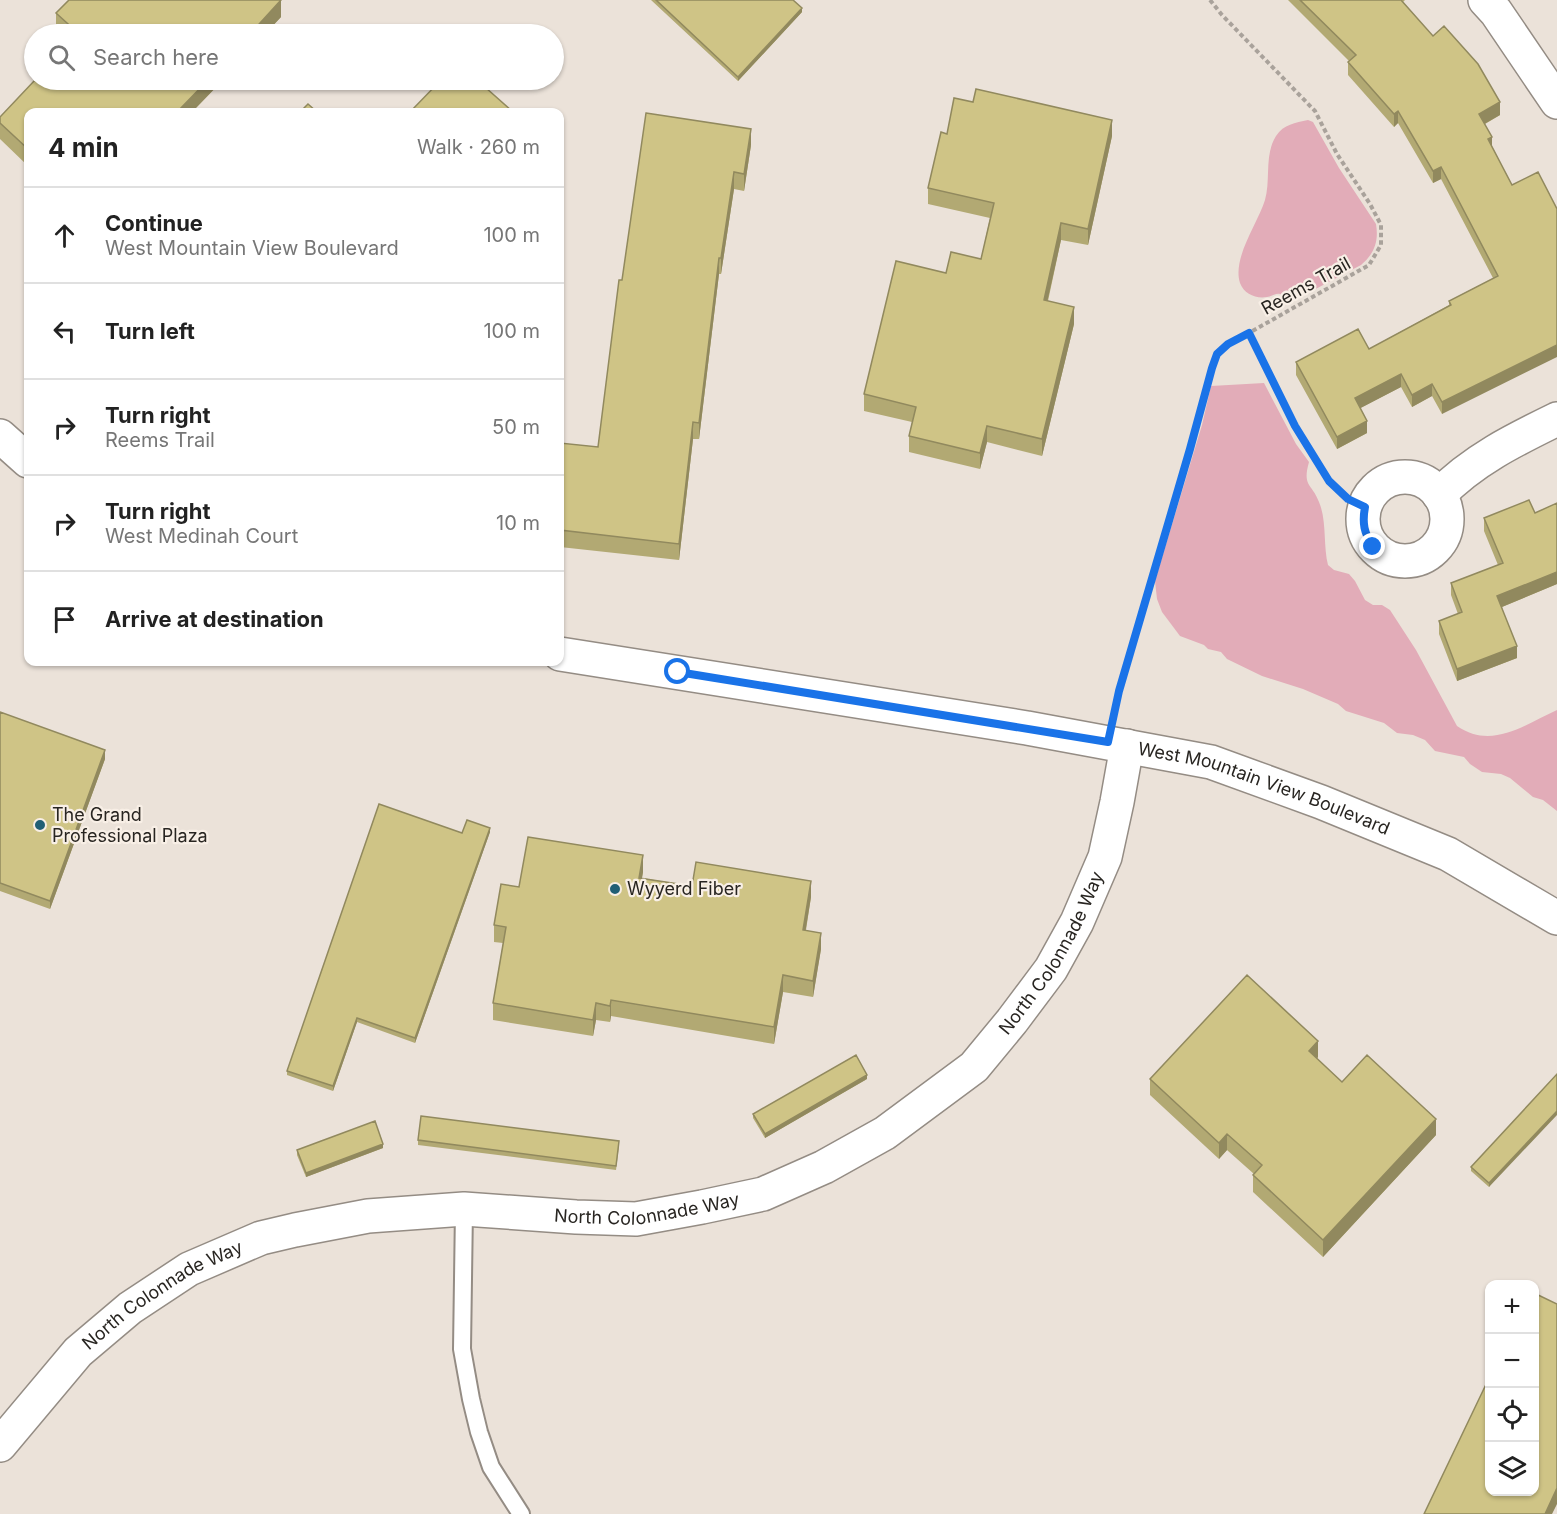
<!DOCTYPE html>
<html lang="en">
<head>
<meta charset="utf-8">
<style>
  :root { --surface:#fff; --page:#f2f2f2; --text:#222; --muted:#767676; --line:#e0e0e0 }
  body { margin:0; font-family:Inter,sans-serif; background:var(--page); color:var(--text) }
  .controls { position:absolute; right:18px; bottom:18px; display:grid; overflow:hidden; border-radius:12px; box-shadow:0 2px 4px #0004 }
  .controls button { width:54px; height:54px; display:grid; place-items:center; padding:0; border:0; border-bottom:2px solid var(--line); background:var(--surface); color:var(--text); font:30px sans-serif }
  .stop { position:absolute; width:18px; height:18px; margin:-14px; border:4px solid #1a73e8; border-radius:50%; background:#fff }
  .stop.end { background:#1a73e8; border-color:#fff; box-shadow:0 2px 6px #0008 }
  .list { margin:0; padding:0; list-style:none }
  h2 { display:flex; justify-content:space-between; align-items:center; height:78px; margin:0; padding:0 24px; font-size:26px }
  h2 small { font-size:20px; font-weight:400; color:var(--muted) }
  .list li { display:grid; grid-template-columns:39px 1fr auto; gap:18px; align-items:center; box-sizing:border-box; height:96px; padding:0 24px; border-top:2px solid var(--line) }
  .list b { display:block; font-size:22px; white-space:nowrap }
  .list p { margin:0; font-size:20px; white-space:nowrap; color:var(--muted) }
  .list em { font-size:20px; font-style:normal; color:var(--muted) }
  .icon { flex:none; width:33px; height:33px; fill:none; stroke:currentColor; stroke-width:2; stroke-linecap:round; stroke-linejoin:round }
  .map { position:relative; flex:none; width:1557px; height:1514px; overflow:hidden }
  .search { position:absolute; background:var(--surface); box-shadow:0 2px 4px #0004; left:24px; top:24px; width:540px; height:66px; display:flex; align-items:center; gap:15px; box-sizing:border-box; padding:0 21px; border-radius:33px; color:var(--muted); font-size:22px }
  .panel { position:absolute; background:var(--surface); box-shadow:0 2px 4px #0004; left:24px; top:108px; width:540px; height:558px; border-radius:12px }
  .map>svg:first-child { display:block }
  .green { fill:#e2acb8 }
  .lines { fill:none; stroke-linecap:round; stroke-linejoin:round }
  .lane-casing { stroke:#948c84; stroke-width:20 }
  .street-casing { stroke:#948c84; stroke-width:36 }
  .secondary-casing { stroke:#948c84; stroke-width:36 }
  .path { stroke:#a9a29b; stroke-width:4; stroke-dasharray:4.5 3; stroke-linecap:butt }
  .lane { stroke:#fff; stroke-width:16 }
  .street { stroke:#fff; stroke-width:33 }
  .secondary { stroke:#fff; stroke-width:33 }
  .wall { fill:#b2a973 }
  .shaded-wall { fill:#91895e }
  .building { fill:#cfc486; stroke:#91895e; stroke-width:1.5 }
  .route { stroke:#1a73e8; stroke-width:8 }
  .poi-dot { fill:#215f75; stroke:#f8efe6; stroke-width:2 }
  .labels { text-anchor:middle; stroke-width:4.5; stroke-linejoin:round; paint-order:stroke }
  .street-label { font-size:18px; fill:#282521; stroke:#f8efe6 }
  .poi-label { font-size:18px; fill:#282521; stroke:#f8efe6; text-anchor:start }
</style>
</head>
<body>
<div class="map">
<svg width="1557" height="1514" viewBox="0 0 1557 1514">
  <rect width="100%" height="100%" fill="#ebe2d9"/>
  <!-- green -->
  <path class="green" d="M1308,120L1313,122L1339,168L1376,224C1379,242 1374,254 1361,265L1291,302C1287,299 1284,295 1280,294C1275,293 1271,297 1267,297C1256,299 1244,294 1240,283C1232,258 1258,223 1265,200C1271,179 1264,155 1276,136C1284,124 1295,123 1308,120Z
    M1264,383L1296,444L1309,462C1302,487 1312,483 1319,502C1327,521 1323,545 1328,565L1334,570L1349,574L1355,581L1365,600L1373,605H1382L1390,610L1416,650L1457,726C1492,750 1524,725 1557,710V811L1543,800L1533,797L1510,778L1501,774L1482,772L1470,764L1464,757L1435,751L1425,740L1413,735L1397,733L1384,723L1346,711L1338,704L1303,689L1262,676L1227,659L1221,652L1208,649L1204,645L1180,636L1162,612L1157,599L1155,581L1202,425L1211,386Z"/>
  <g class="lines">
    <!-- lane casing -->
    <g class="lane-casing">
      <path id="lane" d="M464,1209L462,1349L471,1399L479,1432L491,1467L521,1514"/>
    </g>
    <!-- street casing -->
    <g class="street-casing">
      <g id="street">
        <path d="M1485,0L1496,12L1557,102"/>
        <circle cx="1405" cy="519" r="42"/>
        <path d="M1439,495C1473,460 1514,440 1557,419"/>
        <path id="s1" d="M0,1445L78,1352L130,1308L189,1269L261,1238L295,1230L368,1216L464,1209L576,1217L636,1219L702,1207L763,1194L824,1167L885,1133L974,1067L1012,1021L1051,969L1077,922L1105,857L1117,802L1127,746"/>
      </g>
    </g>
    <!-- secondary casing -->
    <g class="secondary-casing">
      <g id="secondary">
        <path d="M0,436L28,461"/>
        <path id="s2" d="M560,654L1027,728L1211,762L1321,802L1448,854L1557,918"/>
      </g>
    </g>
    <!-- path -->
    <path class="path" d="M1210,0L1222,15L1315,111L1337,154L1370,204L1381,225V245L1369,265L1249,333L1295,426L1329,481L1348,499L1364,507
      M1114,714L1119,691L1190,449L1211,368L1217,354L1228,344L1249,333"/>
    <!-- lane -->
    <use href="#lane" class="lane"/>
    <!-- street -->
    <use href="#street" class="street"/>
    <!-- secondary -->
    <use href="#secondary" class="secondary"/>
  </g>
  <!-- wall -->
  <path class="wall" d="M651,0H793L802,12L738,81Z
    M1288,0H1405L1403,2L1500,115L1485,124L1492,147L1512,185L1557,209L1442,414L1432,396L1412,407L1401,387L1360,408L1367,433L1337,449L1296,375V362L1369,349L1449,305V301L1493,278L1441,179L1433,183L1398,123L1394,127L1348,75V62L1349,61Z
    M56,13L281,17L265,34H62L56,30Z
    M223,80L192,112H28V166L0,139V117Z
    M1112,136L1088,245L1061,240L1048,301L1074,324L1042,456L987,442L980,469L909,452V436L912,422L864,411V394L946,273L981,259L990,218L928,204V188Z
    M751,145L744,191L734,189L721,274H719L699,439H693L679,560L560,547V443L598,447L622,280Z
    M1557,503V584L1502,607L1517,658L1457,681L1439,634V621L1458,614L1451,595V583L1498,565L1484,531V518L1535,513Z
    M0,712L105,759L50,909L0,891Z
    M490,832L415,1043L357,1022L333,1091L287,1075V1071L462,833Z
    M643,872L642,878L692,886L811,897L806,930L821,949L813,997L783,992L774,1044L611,1016L610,1022L596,1020L593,1036L493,1020V1003L503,943L494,942V925L519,887Z
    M1318,1057L1317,1059L1342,1082L1436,1135L1323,1257L1253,1192V1175L1254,1174L1227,1150L1219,1159L1150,1095V1079Z
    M1557,1074L1489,1187L1471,1171V1167Z
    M867,1079L765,1138L753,1118V1114Z
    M418,1140L619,1146L616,1170L418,1145Z
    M383,1148L306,1177L297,1155V1150Z"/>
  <!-- shaded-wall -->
  <path class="shaded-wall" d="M281,0V17L265,34H250Z
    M802,8V12L738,81V77Z
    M208,80H223L192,112H177Z
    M1500,102V115L1479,127V114Z
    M1398,111V123L1394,127V114Z
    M1112,120V136L1088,245V229Z
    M751,129V145L744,191V174Z
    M1492,137V149L1488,139Z
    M1441,167V179L1433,183V171Z
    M734,172V189L721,274V258Z
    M1061,223V240L1044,316V300Z
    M719,258V274L699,439V423Z
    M1074,307V324L1042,456V439Z
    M1557,345V357L1442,414V402Z
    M1401,374V387L1355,411V398Z
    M1432,384V396L1412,407V395Z
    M1367,421V433L1337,449V437Z
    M693,422V439L679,560V544Z
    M987,426V442L980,469V453Z
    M1557,572V584L1497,609V596Z
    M1517,646V658L1457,681V669Z
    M105,750V759L50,909V901Z
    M490,828V832L415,1043V1038Z
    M643,855V872L639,894V878Z
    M811,881V897L803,946V930Z
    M821,933V949L813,997V981Z
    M783,975V992L774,1044V1027Z
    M611,1000V1016L610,1022V1006Z
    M596,1003V1020L593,1036V1020Z
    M357,1018V1022L333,1091V1086Z
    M1318,1041V1057L1309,1067V1051Z
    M867,1075V1079L765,1138V1134Z
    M1557,1111V1115L1489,1187V1183Z
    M1436,1119V1135L1323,1257V1240Z
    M1227,1134V1150L1219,1159V1143Z
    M383,1144V1148L306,1177V1173Z
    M1557,1488V1504L1552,1514H1545Z"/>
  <!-- building -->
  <path class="building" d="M69,0H281L250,34H77L78,33L56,13Z
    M656,0H793L802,8L738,77Z
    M1300,0H1401L1433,36L1444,26L1478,64L1500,102L1479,114L1492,137L1488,139L1512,185L1538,172L1557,209V345L1442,402L1432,384L1412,395L1401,374L1355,398L1367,421L1337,437L1296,362L1358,329L1369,349L1451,305L1449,301L1498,276L1441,167L1433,171L1398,111L1394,114L1348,62L1356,55Z
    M35,80H208L177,112H28V149L0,123V117Z
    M441,80H477L513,112H410Z
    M976,89L1112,120L1088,229L1061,223L1044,300L1074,307L1042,439L987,426L980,453L909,436L916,407L864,394L896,261L946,273L951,252L981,259L994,203L928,188L941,132L947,134L954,98L973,102Z
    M308,104L317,112H300Z
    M646,113L751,129L744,174L734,172L721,258H719L699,423L693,422L679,544L560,530V443L598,447L619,280H622Z
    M1529,500L1535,513L1557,503V572L1497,596L1517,646L1457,669L1439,621L1462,612L1451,583L1503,563L1484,518Z
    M0,712L105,750L50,901L0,883Z
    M379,804L462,833L467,820L490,828L415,1038L357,1018L333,1086L287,1071Z
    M528,837L643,855L639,878L692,886L696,862L811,881L803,930L821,933L813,981L783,975L774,1027L611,1000L610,1006L596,1003L593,1020L493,1003L506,927L494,925L501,884L519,887Z
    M1247,975L1318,1041L1309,1051L1342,1082L1367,1055L1436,1119L1323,1240L1253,1175L1262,1165L1227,1134L1219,1143L1150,1079Z
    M856,1055L867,1075L765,1134L753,1114Z
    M1557,1074V1111L1489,1183L1471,1167Z
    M421,1116L619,1141L616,1166L418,1140Z
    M375,1121L383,1144L306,1173L297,1150Z
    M1534,1293L1557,1304V1488L1545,1514H1424L1490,1376V1491H1534Z"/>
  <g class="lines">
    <!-- route -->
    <path class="route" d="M678,672L1108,742L1119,691L1190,449L1212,368L1217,354L1228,344L1249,333L1295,426L1329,481L1348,499L1365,507C1362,523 1364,533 1373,547"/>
  </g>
  <!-- markers -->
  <g class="poi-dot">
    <circle cx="40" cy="825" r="6"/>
    <circle cx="615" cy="889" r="6"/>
  </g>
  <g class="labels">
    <!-- street labels -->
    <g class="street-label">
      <text transform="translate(1306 286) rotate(-29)" y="6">Reems Trail</text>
      <text dy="6" stroke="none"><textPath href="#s2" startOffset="718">West Mountain View Boulevard</textPath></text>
      <text dy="6" stroke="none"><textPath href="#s1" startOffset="1232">North Colonnade Way</textPath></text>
      <text dy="6" stroke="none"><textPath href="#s1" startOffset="728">North Colonnade Way</textPath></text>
      <text dy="6" stroke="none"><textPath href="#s1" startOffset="224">North Colonnade Way</textPath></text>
    </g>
    <!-- poi labels -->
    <g class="poi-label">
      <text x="52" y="821">The Grand<tspan x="52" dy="21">Professional Plaza</tspan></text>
      <text x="627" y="895">Wyyerd Fiber</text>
    </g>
  </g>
</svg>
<div class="controls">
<button>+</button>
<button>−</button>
<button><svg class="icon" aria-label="locate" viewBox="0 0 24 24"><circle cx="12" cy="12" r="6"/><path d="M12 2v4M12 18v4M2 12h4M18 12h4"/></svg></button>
<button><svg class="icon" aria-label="layers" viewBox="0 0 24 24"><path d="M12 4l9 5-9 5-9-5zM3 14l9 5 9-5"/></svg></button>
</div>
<div class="stop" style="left:678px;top:672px"></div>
<div class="stop end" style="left:1373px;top:547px"></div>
<div class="search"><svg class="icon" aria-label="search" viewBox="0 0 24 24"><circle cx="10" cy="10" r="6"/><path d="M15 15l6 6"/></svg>Search here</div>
<section class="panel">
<h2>4 min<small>Walk · 260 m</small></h2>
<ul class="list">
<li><svg class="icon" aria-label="ahead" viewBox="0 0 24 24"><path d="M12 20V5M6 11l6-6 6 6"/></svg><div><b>Continue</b><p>West Mountain View Boulevard</p></div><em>100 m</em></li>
<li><svg class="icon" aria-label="left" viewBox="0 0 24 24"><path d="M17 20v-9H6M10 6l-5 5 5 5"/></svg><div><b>Turn left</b></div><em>100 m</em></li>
<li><svg class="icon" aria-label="right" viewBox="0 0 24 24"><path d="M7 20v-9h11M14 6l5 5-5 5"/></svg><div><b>Turn right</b><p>Reems Trail</p></div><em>50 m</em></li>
<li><svg class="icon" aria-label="right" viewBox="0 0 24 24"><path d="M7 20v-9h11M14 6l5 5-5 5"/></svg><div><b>Turn right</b><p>West Medinah Court</p></div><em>10 m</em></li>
<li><svg class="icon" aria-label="arrive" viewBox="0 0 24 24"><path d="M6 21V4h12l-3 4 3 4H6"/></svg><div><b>Arrive at destination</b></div></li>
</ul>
</section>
</div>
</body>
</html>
